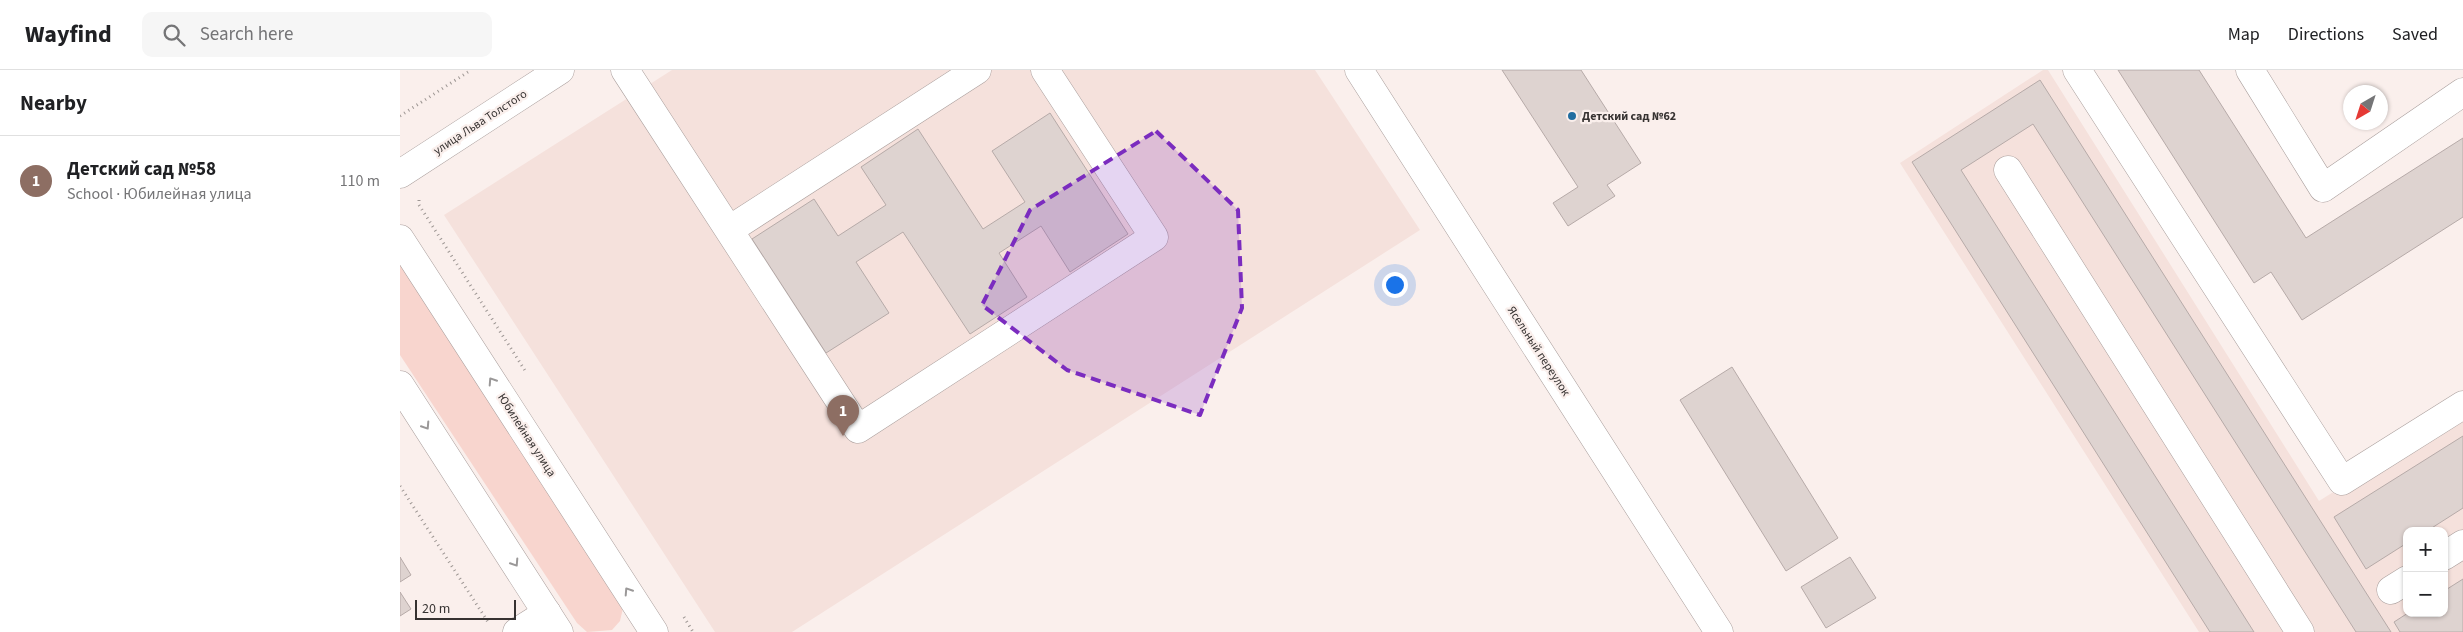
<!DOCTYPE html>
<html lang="en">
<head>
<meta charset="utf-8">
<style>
  :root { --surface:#fff; --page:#f6f6f6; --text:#202124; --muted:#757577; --line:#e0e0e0; --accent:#111827 }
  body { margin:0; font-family:"Source Sans 3",sans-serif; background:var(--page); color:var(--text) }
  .controls { position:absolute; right:15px; bottom:15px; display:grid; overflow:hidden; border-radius:10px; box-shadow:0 1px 4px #0004 }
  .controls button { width:45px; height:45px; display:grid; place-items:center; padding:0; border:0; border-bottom:1px solid var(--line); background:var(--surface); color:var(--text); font:25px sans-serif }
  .compass { position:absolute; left:1943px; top:15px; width:45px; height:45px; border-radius:50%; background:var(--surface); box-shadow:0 1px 4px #0004; rotate:219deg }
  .scale { position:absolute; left:15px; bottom:12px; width:101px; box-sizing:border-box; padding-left:5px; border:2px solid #363231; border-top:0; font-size:14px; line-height:18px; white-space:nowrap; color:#363231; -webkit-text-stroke:4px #faefec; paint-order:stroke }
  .you { position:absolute; left:994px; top:214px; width:18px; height:18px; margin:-12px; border:4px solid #fff; border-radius:50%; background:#1a73e8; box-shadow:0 0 0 8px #1a73e833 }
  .badge { display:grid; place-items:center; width:32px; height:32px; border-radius:50%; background:var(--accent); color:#fff; font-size:16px; font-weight:700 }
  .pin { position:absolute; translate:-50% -41px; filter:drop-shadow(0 1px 2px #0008) }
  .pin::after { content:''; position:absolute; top:26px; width:18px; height:15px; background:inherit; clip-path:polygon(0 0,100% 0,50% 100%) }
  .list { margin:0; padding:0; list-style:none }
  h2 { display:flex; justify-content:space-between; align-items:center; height:65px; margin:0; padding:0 20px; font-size:21px }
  h2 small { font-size:16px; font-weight:400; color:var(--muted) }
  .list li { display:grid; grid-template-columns:32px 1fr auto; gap:15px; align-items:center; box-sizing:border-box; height:90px; padding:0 20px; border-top:1px solid var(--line) }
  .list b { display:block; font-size:19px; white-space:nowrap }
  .list p { margin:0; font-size:16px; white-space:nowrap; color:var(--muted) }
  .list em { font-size:16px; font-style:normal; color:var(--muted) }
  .icon { flex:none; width:28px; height:28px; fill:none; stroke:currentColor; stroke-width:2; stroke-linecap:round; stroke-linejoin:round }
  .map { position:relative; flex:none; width:2063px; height:562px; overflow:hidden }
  header { display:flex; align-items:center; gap:30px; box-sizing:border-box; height:70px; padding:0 25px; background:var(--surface); border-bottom:1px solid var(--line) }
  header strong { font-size:24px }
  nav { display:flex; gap:28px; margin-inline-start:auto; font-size:18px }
  .search { width:350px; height:45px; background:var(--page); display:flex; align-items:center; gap:12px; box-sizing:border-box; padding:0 18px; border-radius:10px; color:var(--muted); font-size:19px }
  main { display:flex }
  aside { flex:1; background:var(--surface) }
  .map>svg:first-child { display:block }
  .built { fill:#f5e1dc; fill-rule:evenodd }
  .green { fill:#f8d5ce }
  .building { fill:#ded3d0; stroke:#b6aaa8 }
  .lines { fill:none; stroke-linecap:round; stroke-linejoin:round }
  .minor-casing { stroke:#aa9f9d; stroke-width:29 }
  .major-casing { stroke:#aa9f9d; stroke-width:29 }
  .path { stroke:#9d9693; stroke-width:3; stroke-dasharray:1 4; stroke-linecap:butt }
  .minor { stroke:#fff; stroke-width:28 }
  .major { stroke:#fff; stroke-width:28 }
  .oneway { stroke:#9a9898 }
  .marked { fill:#7b2cbf; fill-opacity:0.2; stroke:#7b2cbf; stroke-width:4; stroke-dasharray:10 6; stroke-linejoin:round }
  .poi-dot { fill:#216da0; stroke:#faefec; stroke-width:2 }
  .labels { text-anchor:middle; stroke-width:4.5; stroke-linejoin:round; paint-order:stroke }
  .poi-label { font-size:12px; font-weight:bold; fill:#363231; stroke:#faefec; text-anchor:start }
  .street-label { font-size:12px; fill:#363231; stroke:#faefec }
</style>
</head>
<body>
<header>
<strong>Wayfind</strong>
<div class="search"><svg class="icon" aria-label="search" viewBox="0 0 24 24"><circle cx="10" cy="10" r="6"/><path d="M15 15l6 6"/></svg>Search here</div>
<nav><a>Map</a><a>Directions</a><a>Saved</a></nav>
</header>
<main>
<aside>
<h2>Nearby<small></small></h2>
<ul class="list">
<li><span class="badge" style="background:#8d6e63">1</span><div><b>Детский сад №58</b><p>School · Юбилейная улица</p></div><em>110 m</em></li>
</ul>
</aside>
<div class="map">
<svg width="2063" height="562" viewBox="0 0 2063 562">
  <rect width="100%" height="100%" fill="#faefec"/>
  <!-- built -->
  <path class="built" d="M272,0H915L1020,160L392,562H315L44,145Z
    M1643,0H1648L1919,431L2063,341V562H1799L1500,93ZM2007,461H2044V543H2007Z"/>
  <!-- green -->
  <path class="green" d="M0,194L223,538L220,551L212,560L187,562L177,553L0,285Z"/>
  <!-- building -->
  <path class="building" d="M1102,0H1181L1241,93L1207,115L1215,126L1168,156L1153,133L1178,117Z
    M1718,0H1799L1906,168L2063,68V147L1902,250L1871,202L1854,213Z
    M1640,10L1991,562H1956L1633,54L1561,100L1854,562H1810L1512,92Z
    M650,43L728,164L670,202L641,156L599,183L627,227L570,264L503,162L456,192L489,243L426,283L352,169L414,129L438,166L486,135L461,97L518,59L583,159L625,132L592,81Z
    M1332,297L1438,468L1386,501L1280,330Z
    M2063,366V438L2027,461H2007V473L1966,499L1934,447Z
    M0,487L11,505L0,512Z
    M1450,487L1476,528L1426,558L1401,517Z
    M2063,509V562H2000L1994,552L2008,543H2044V521Z
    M0,522L11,539L0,546Z"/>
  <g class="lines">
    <!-- minor casing -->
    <g class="minor-casing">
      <path id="minor" d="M225,0L458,359L754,167L645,0
        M959,0L1319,562
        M1677,0L1942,411L2063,335
        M1850,0L1923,118L2063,22
        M1608,100L1900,562
        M0,104L160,0
        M329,160L577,0
        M2044,486L2063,474
        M1991,520L2007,510
        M117,562L147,543"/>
    </g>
    <!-- major casing -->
    <g class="major-casing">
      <path id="major" d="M0,169L254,562
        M0,315L159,562"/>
    </g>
    <!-- path -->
    <path class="path" d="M0,46L71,0
      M19,130V135L126,302
      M0,416L88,552
      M284,547L293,562"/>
    <!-- minor -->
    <use href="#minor" class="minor"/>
    <!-- major -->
    <use href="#major" class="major"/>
  </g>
  <!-- one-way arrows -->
  <defs><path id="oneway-chevron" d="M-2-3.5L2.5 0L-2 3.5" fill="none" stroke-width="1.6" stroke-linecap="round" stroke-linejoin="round" transform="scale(1.25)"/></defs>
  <g class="oneway">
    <use href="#oneway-chevron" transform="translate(92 311) rotate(-123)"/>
    <use href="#oneway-chevron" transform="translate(26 356) rotate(57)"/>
    <use href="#oneway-chevron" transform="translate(115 493) rotate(57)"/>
    <use href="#oneway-chevron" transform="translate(228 521) rotate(-123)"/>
  </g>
  <!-- marked area -->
  <path class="marked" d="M756,61L838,140L842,238L800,345L667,300L582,235L630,140Z"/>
  <!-- markers -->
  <circle class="poi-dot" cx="1172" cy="46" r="5"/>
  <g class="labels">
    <!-- poi labels -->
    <g class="poi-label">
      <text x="1182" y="50">Детский сад №62</text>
    </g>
    <!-- street labels -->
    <g class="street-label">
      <text transform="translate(80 52) rotate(-33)" y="4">улица Льва Толстого</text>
      <text transform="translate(1139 281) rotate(57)" y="4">Ясельный переулок</text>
      <text transform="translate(127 365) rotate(57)" y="4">Юбилейная улица</text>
    </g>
  </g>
</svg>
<div class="controls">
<button>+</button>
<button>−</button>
</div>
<svg class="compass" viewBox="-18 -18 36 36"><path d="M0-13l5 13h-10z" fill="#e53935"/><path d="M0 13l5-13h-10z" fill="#757577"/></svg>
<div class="scale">20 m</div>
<div class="you"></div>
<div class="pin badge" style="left:443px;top:366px;background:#8d6e63">1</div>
</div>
</main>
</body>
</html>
